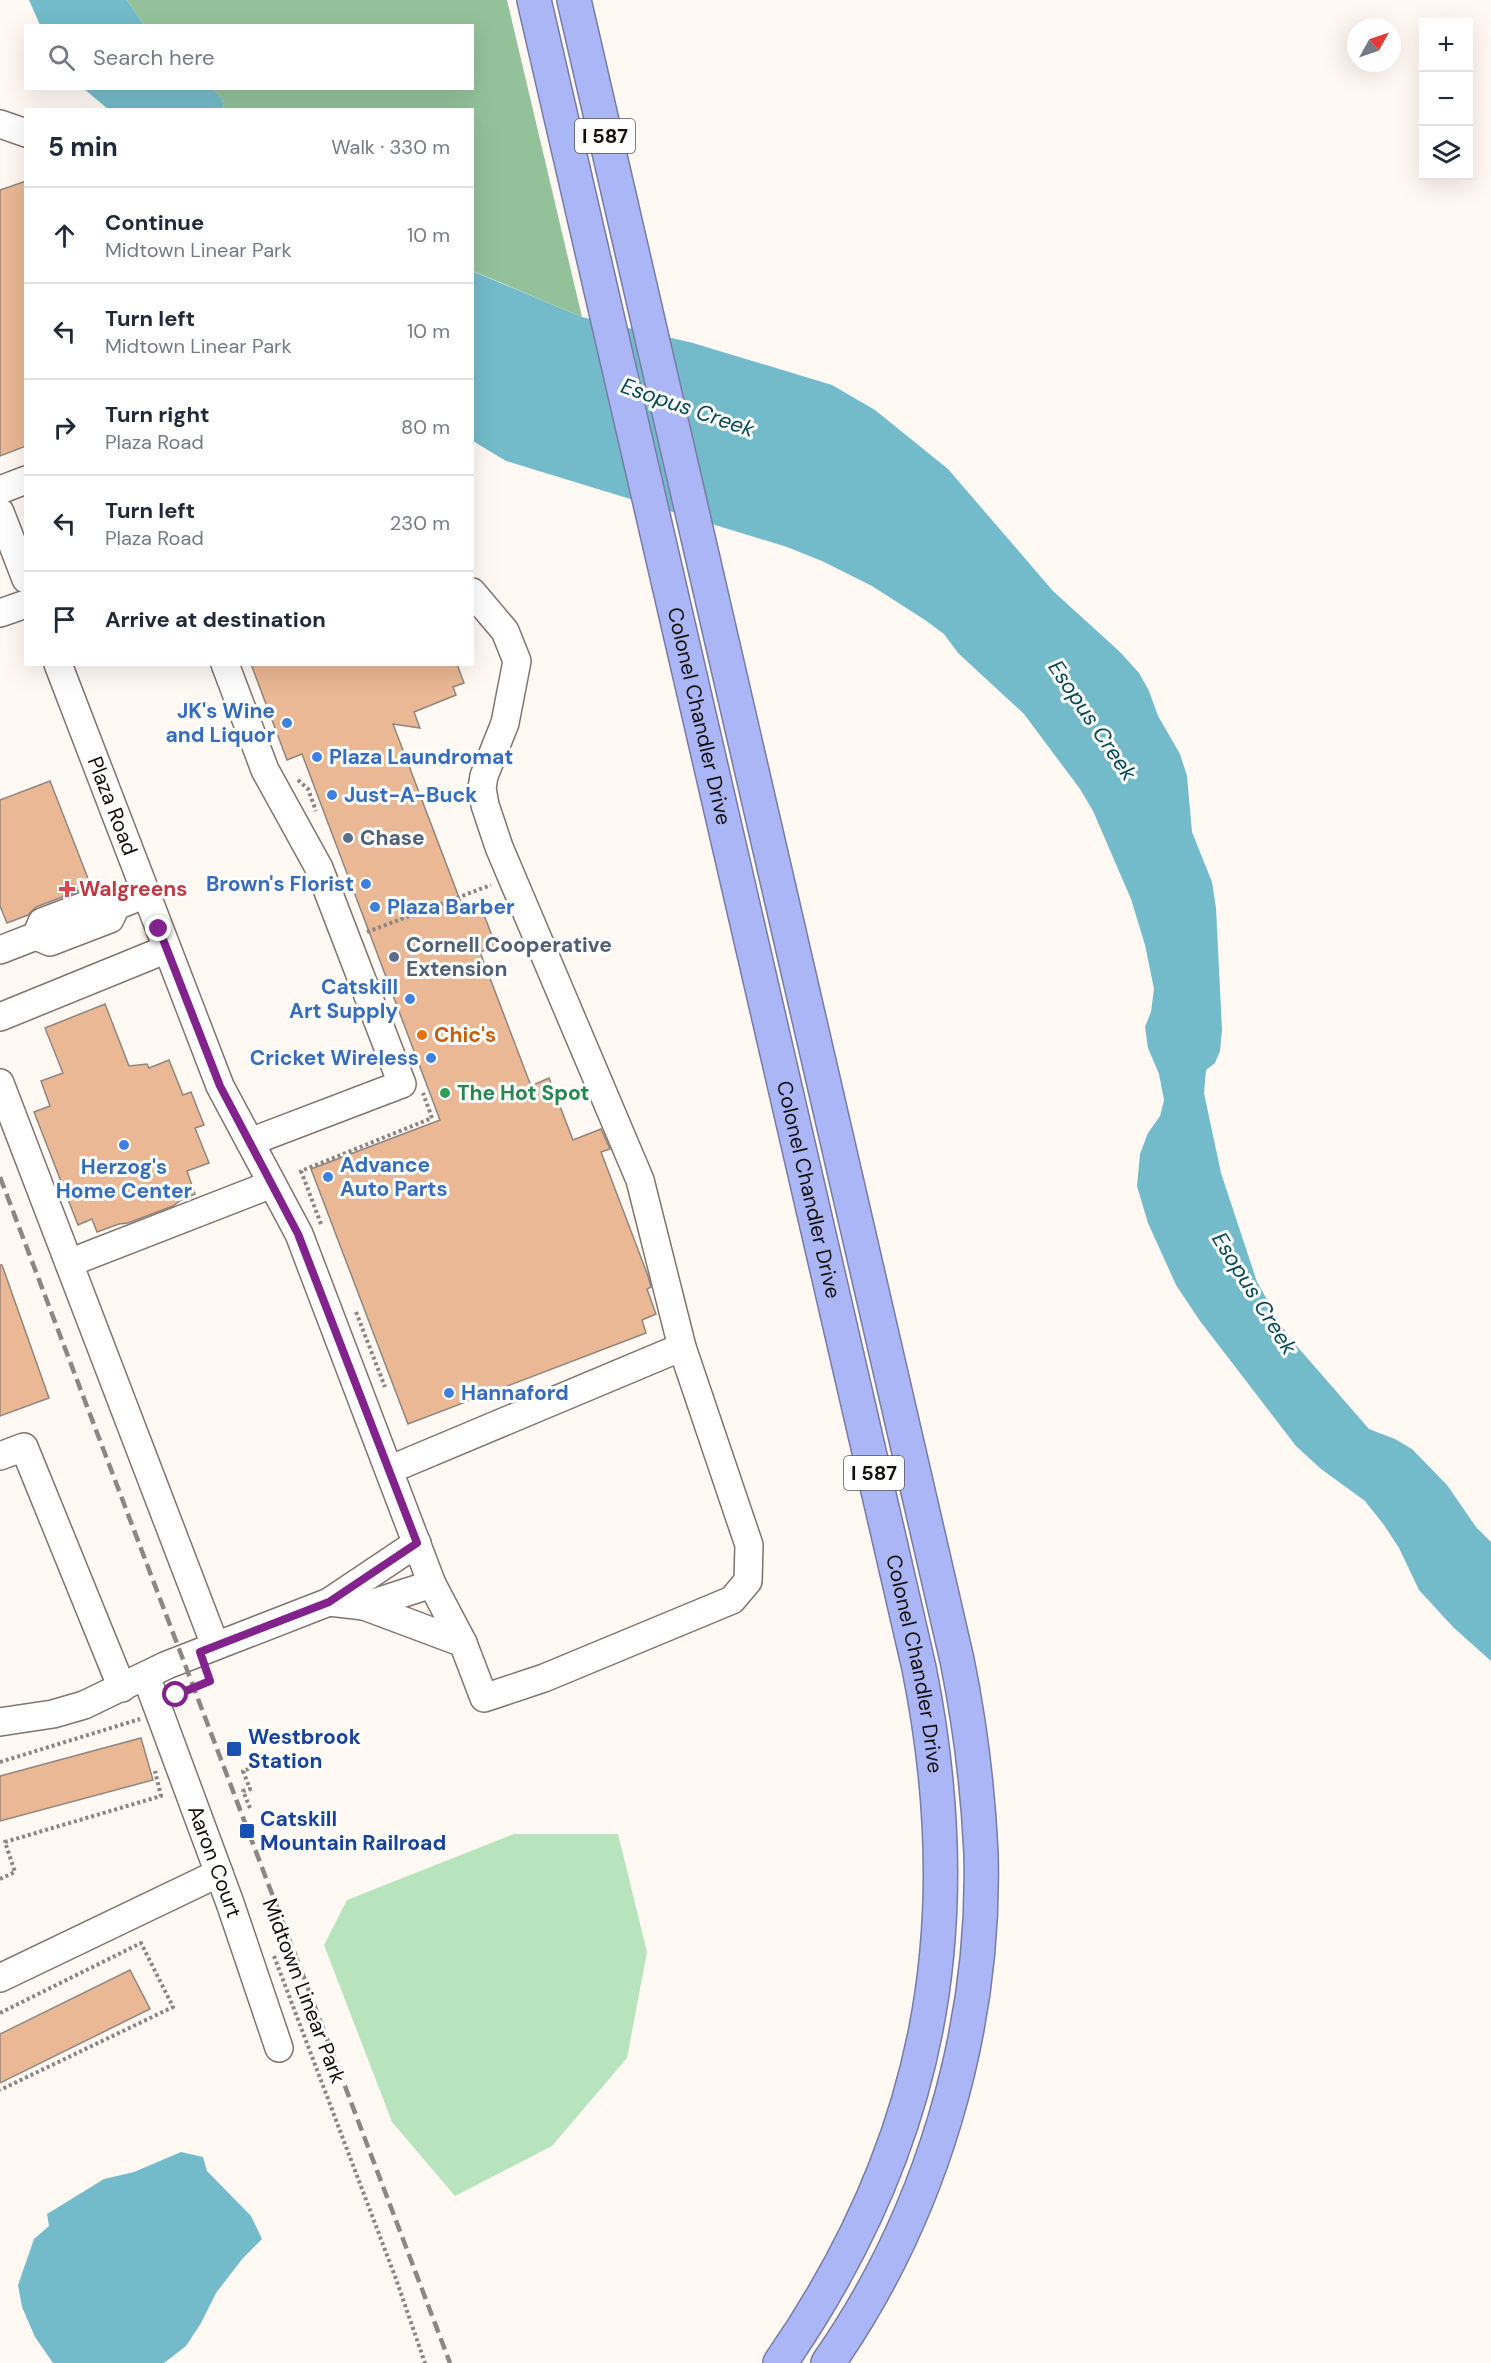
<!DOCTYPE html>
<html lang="en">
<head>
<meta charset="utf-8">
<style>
  :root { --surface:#fff; --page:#f6f6f7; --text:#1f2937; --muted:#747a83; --line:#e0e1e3 }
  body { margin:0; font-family:"DM Sans",sans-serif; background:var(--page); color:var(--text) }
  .controls { position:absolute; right:18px; top:18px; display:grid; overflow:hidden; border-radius:0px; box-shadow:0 6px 24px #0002 }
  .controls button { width:54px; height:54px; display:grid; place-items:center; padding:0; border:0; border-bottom:2px solid var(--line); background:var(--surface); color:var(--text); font:30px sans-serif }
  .compass { position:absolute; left:1347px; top:18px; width:54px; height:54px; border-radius:50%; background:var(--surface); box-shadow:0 6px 24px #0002; rotate:50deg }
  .stop { position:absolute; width:18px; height:18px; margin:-14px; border:4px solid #82228d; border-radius:50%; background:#fff }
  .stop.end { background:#82228d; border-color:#fff; box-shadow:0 2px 6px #0008 }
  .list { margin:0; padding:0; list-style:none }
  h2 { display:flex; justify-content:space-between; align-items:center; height:78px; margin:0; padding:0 24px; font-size:26px }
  h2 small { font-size:20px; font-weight:400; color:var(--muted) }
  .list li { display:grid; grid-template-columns:39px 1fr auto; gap:18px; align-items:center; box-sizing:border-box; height:96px; padding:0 24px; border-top:2px solid var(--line) }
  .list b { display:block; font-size:22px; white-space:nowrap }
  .list p { margin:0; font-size:20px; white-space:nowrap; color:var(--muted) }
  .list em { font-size:20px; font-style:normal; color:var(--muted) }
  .icon { flex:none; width:33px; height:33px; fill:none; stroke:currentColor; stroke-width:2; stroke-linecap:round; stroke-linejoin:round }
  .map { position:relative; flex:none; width:1491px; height:2363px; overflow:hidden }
  .search { position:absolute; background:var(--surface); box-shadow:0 6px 24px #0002; left:24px; top:24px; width:450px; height:66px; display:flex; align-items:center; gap:15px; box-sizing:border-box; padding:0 21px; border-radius:0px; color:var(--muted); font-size:22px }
  .panel { position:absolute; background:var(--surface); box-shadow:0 6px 24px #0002; left:24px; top:108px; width:450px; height:558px; border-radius:0px }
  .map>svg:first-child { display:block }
  .green { fill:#b8e4bd }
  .forest { fill:#93c29a }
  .water { fill:#73bbca }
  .building { fill:#eab894; stroke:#90867f; stroke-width:1.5 }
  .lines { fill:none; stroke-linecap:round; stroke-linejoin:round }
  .minor-casing { stroke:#80756e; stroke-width:30 }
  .highway-casing { stroke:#767ca4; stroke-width:36 }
  .path { stroke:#8a8480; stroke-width:4; stroke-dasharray:3 3; stroke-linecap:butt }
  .minor { stroke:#fff; stroke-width:27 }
  .highway { stroke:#abb6f6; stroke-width:33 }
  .rail { stroke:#8c8783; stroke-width:4.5; stroke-dasharray:12 6; stroke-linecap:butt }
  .route { stroke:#82228d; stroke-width:8 }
  .shop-dot { fill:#3f7fe0; stroke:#fff; stroke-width:2 }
  .service-dot { fill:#5c6f8a; stroke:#fff; stroke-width:2 }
  .health-dot { fill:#e0444e; stroke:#fff; stroke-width:2 }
  .food-dot { fill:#e8710a; stroke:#fff; stroke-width:2 }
  .leisure-dot { fill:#2e9e5b; stroke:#fff; stroke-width:2 }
  .transit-dot { fill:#1a4fb4; stroke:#fff; stroke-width:2 }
  .labels { text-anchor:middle; stroke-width:6; stroke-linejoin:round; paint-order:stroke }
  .shield { fill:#fff; stroke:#5a5856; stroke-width:1.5 }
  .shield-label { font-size:20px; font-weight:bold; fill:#14100d }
  .shop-label { font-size:21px; font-weight:bold; fill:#366cbe; stroke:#fff; text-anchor:start }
  .street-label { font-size:21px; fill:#14100d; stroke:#fff }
  .service-label { font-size:21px; font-weight:bold; fill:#4e5e75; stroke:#fff; text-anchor:start }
  .health-label { font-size:21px; font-weight:bold; fill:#be3a42; stroke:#fff; text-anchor:start }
  .food-label { font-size:21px; font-weight:bold; fill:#c56008; stroke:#fff; text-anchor:start }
  .leisure-label { font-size:21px; font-weight:bold; fill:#27864d; stroke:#fff; text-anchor:start }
  .transit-label { font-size:21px; font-weight:bold; fill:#164399; stroke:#fff; text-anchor:start }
  .water-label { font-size:22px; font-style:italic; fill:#074a55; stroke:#fff }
</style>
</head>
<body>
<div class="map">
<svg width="1491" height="2363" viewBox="0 0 1491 2363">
  <rect width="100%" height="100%" fill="#fff8f3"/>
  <!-- green -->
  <path class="green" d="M514,1834H618L647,1952L627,2058L552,2146L455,2196L392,2122L324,1945L347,1900Z"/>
  <!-- forest -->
  <path class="forest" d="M127,0H507L582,317L473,271L472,110L224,109L222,98L212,89L472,88V26L144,25Z"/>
  <!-- water -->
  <path class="water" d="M29,0H127L144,25H40Z
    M84,89H212L222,98L224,109H108Z
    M472,271L582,317L693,343L832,385L875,410L948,469L1053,591L1120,652L1139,673L1149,691L1158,716L1180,754L1187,776L1192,832L1212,882L1216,908L1222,1030L1220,1051L1215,1063L1206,1070L1204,1093L1221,1173L1257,1282L1288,1336L1369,1429L1395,1439L1412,1449L1447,1485L1476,1527L1491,1542V1661L1453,1627L1419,1590L1399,1548L1384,1525L1365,1501L1321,1469L1296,1446L1200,1321L1176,1285L1148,1223L1137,1186L1140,1154L1148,1133L1160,1116L1164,1100L1159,1074L1148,1048L1145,1027L1151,1012L1154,989L1145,945L1131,899L1093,811L1080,789L1024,714L958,653L944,634L925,620L872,586L822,561L787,547L506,461L473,441Z
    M181,2152L203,2157L207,2171L251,2216L262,2239L243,2258L216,2293L201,2323L186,2346L164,2363H53L35,2337L22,2307L18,2285L34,2239L49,2226L47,2214L104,2179L134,2172Z"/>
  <!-- building -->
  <path class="building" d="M26,181V446L0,456V190Z
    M251,664H457L464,683L453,687L456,695L414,712L420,728L393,724L463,908L479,902L496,946L480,952L531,1086L549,1078L573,1140L601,1129L610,1149L601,1152L648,1276L651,1287L647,1289L656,1314L642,1320L646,1333L408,1424L311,1169L440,1120L302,754L287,760Z
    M50,781L91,886L36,907L28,915L7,923L0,906V800Z
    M105,1004L129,1066L147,1064L149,1068L169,1060L183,1095L191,1092L204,1125L195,1128L209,1163L187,1171L195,1194L181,1200L173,1206L128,1223L119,1224L97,1232L92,1219L78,1225L34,1112L50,1106L41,1081L63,1073L45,1028Z
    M0,1265H2L49,1398L0,1416Z
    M141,1738L153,1780L0,1821V1776Z
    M130,1970L150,2009L0,2083V2034Z"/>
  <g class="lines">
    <!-- minor casing -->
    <g class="minor-casing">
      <g id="minor">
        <path d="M0,124L26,133"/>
        <path d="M0,490L26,480"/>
        <path d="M0,512L26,579"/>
        <path d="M0,613L26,604"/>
        <path id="s1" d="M58,664L220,1086L299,1234L432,1584L463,1643L484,1698L544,1678L732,1600L748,1581L749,1545L682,1347L640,1180L499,847L485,805L482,788L484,776L505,723L517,661L505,631L472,592"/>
        <path d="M225,664L265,770L319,868L402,1084L250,1142"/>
        <path d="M36,936L42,922L102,899L116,906"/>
        <path d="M0,950L36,936L50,942L110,919L116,906L146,894"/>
        <path d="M0,1017L167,949"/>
        <path d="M0,1083L215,1645"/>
        <path d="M69,1263L272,1184"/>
        <path d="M0,1456L24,1447L122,1688"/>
        <path d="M389,1470L682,1347"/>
        <path d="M329,1602L364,1606L432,1584"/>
        <path d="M364,1606L463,1643"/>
        <path id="s2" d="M146,1676L230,1903L279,2048"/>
        <path d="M0,1722L53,1714L84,1705L167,1665L329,1602L417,1543"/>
        <path d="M0,1978L219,1873"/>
      </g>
    </g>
    <!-- highway casing -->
    <g class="highway-casing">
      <g id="highway">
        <path id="s3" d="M534,0L919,1668C971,1927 931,2145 780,2363"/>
        <path d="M574,0L957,1660C970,1724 978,1788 981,1853C986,2032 930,2217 828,2363"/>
      </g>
    </g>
    <!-- path -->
    <path class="path" d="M298,780L308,789L316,811
      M367,932L491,885
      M321,1224L301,1171L432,1118L423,1093
      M356,1312L385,1387
      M177,1696L176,1695L210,1681L208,1673
      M0,1762L140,1719
      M250,1808L243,1791L250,1789L243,1771L274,1760
      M0,1879L15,1872L5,1842L161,1796L155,1771
      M274,1956L396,2279L425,2363
      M0,2013L141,1943L173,2007L0,2090"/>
    <!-- minor -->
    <use href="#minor" class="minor"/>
    <!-- highway -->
    <use href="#highway" class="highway"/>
    <!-- rail -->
    <path class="rail" d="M0,1177L450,2363"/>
  </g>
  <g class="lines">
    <!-- route -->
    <path class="route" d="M159,929L220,1086L298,1234L417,1543L329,1602L200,1652L210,1681L176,1695"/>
  </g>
  <!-- markers -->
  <g class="shop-dot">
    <circle cx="287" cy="723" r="6"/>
    <circle cx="317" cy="757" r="6"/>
    <circle cx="332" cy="795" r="6"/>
    <circle cx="366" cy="884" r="6"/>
    <circle cx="375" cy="907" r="6"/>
    <circle cx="410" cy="999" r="6"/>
    <circle cx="431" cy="1058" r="6"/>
    <circle cx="124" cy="1145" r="6"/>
    <circle cx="328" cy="1177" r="6"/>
    <circle cx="449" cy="1393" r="6"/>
  </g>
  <g class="service-dot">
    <circle cx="348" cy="838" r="6"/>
    <circle cx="394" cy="957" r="6"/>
  </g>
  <path class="health-dot" d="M64 880h6v6h6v6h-6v6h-6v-6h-6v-6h6z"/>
  <circle class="food-dot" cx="422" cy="1035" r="6"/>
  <circle class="leisure-dot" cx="445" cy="1093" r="6"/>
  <g class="transit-dot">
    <rect x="226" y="1741" width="16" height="16" rx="3"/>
    <rect x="239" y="1823" width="16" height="16" rx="3"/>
  </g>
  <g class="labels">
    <!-- shield labels -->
    <g class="shield">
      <rect x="575" y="119" width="60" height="34" rx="4.5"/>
      <rect x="844" y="1456" width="60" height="34" rx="4.5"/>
    </g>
    <g class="shield-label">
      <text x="605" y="143">I 587</text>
      <text x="874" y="1480">I 587</text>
    </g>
    <!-- shop labels -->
    <g class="shop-label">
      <text x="275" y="718" text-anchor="end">JK's Wine<tspan x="275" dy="24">and Liquor</tspan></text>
      <text x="329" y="764">Plaza Laundromat</text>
      <text x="344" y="802">Just-A-Buck</text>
      <text x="354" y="891" text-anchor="end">Brown's Florist</text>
      <text x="387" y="914">Plaza Barber</text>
      <text x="398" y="994" text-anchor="end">Catskill<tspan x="398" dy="24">Art Supply</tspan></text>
      <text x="419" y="1065" text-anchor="end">Cricket Wireless</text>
      <text x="340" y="1172">Advance<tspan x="340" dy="24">Auto Parts</tspan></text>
      <text x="124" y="1174" text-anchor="middle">Herzog's<tspan x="124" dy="24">Home Center</tspan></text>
      <text x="461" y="1400">Hannaford</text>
    </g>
    <!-- street labels -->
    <g class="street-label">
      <text dy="7" stroke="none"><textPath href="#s3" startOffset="735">Colonel Chandler Drive</textPath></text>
      <text dy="7" stroke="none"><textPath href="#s1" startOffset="152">Plaza Road</textPath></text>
      <text dy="7" stroke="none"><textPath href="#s3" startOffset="1221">Colonel Chandler Drive</textPath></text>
      <text dy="7" stroke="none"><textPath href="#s3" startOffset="1707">Colonel Chandler Drive</textPath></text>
      <text dy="7" stroke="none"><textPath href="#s2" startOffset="198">Aaron Court</textPath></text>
      <text transform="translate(304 1991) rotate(69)" y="7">Midtown Linear Park</text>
    </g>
    <!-- service labels -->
    <g class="service-label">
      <text x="360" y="845">Chase</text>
      <text x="406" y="952">Cornell Cooperative<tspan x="406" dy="24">Extension</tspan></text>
    </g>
    <!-- health labels -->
    <g class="health-label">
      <text x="79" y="896">Walgreens</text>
    </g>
    <!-- food labels -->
    <g class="food-label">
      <text x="434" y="1042">Chic's</text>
    </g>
    <!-- leisure labels -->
    <g class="leisure-label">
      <text x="457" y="1100">The Hot Spot</text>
    </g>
    <!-- transit labels -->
    <g class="transit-label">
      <text x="248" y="1744">Westbrook<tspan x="248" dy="24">Station</tspan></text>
      <text x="260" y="1826">Catskill<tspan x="260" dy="24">Mountain Railroad</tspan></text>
    </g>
    <!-- water labels -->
    <g class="water-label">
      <text transform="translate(688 407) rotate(19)" y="8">Esopus Creek</text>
      <text transform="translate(1093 720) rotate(56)" y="8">Esopus Creek</text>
      <text transform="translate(1255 1293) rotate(58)" y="8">Esopus Creek</text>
    </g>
  </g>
</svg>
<div class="controls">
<button>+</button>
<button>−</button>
<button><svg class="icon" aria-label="layers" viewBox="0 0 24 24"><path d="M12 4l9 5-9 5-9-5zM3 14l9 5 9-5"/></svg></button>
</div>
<svg class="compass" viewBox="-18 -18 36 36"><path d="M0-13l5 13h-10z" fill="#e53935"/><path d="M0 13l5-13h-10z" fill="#747a83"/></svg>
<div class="stop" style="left:176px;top:1695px"></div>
<div class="stop end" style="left:159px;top:929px"></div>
<div class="search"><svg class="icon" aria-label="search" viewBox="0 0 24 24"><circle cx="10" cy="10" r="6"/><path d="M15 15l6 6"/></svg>Search here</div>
<section class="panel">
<h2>5 min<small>Walk · 330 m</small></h2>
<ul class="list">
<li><svg class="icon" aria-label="ahead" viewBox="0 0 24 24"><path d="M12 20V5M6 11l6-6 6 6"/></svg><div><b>Continue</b><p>Midtown Linear Park</p></div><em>10 m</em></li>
<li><svg class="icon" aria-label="left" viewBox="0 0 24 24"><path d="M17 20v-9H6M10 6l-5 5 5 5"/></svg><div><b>Turn left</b><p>Midtown Linear Park</p></div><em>10 m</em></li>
<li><svg class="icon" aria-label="right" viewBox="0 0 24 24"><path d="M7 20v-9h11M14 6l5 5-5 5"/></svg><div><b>Turn right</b><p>Plaza Road</p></div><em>80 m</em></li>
<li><svg class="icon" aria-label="left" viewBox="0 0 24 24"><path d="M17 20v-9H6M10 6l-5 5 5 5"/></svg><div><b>Turn left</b><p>Plaza Road</p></div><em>230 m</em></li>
<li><svg class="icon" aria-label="arrive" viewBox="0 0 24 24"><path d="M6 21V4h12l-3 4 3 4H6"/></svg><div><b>Arrive at destination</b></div></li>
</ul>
</section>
</div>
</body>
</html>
